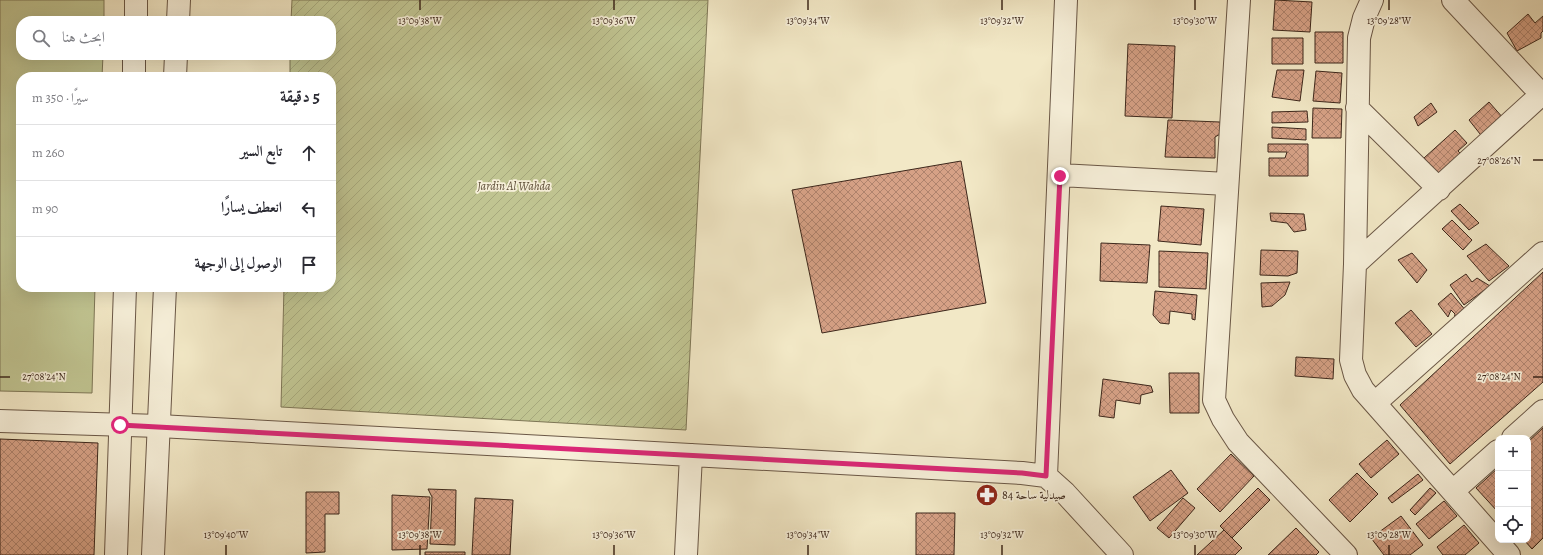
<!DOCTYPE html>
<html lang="ar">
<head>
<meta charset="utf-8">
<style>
  :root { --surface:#fff; --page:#f7f7f7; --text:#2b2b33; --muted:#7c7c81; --line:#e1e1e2 }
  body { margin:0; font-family:Alegreya,Amiri,serif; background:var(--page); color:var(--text); direction:rtl }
  .controls { position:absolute; right:12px; bottom:12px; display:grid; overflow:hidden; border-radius:8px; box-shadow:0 4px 16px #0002 }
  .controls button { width:36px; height:36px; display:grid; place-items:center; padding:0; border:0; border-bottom:1px solid var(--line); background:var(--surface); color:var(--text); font:20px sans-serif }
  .stop { position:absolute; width:12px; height:12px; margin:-9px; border:3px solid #db2777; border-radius:50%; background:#fff }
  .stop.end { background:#db2777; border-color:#fff; box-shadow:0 1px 4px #0008 }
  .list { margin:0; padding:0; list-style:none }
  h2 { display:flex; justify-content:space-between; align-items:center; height:52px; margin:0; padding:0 16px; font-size:17px }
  h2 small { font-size:13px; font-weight:400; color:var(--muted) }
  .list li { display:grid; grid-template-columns:26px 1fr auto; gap:12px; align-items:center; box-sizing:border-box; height:56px; padding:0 16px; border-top:1px solid var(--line) }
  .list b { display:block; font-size:15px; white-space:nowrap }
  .list em { font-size:13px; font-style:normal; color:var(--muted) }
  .icon { flex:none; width:22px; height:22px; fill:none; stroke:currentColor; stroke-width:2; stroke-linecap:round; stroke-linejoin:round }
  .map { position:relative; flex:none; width:1543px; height:555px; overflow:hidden; direction:ltr }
  .search { position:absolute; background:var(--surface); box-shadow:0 4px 16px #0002; left:16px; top:16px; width:320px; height:44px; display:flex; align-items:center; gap:10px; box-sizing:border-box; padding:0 14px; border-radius:16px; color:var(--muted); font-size:15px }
  .panel { position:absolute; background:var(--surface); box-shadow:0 4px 16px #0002; left:16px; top:72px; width:320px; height:220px; border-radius:16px; direction:rtl }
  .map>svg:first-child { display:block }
  .grass { fill:#c0c491; stroke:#7e7656 }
  .garden { fill:url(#garden-furrows); stroke:#7e7656 }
  .building { fill:url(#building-cross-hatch); stroke:#3d271b }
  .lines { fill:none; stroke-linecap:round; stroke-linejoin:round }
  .minor-casing { stroke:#6a5746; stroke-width:24 }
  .tertiary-casing { stroke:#6a5746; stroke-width:24 }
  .minor { stroke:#f7f0da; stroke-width:22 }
  .tertiary { stroke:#f7f0da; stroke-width:22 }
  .route { stroke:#db2777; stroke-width:5 }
  .ticks { fill:none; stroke:#3d271b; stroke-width:1.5 }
  .labels { text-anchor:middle; stroke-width:3.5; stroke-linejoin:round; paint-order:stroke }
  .park-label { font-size:12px; font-style:italic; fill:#5e4e38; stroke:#f7f0da }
  .poi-label { font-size:12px; fill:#3d271b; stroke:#f7f0da; text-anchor:start }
  .ticks-label { font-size:10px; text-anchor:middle; fill:#3d271b; stroke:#f7f0da; stroke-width:3.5; stroke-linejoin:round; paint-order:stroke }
</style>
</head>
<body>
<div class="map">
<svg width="1543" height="555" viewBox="0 0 1543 555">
  <defs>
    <pattern id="garden-furrows" width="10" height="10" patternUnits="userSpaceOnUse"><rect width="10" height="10" fill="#c0c491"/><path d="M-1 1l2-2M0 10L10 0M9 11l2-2" fill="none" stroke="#a6a87c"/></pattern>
    <pattern id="building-cross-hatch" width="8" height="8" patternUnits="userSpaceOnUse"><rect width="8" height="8" fill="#d6a186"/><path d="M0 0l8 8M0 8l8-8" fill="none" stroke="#af836d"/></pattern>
  </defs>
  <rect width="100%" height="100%" fill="#f2e8c6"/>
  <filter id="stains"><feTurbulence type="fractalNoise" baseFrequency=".005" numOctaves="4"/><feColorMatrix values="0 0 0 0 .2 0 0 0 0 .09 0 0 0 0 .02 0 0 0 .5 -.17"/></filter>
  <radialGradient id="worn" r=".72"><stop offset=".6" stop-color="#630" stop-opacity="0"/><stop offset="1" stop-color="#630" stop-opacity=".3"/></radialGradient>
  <!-- grass -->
  <path class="grass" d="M0,0H104V21H21V55H103L102,77H21V287H95L92,393L0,391Z"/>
  <!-- garden -->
  <path class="garden" d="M292,0H708L686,430L281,407L284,287H331V77H290V55H331V21H291Z"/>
  <!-- building -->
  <path class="building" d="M1275,0L1312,2L1310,32L1273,30Z
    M1528,14L1535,23L1543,16V31L1541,33V38L1517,51L1507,33Z
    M1315,32H1343V63H1315Z
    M1272,38H1303V64H1272Z
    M1128,44L1175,46L1172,118L1125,116Z
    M1277,70H1304L1300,101L1272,97Z
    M1316,71L1342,73L1340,103L1313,101Z
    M1489,102L1504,119L1484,139L1469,120Z
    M1431,103L1437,112L1418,126L1414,117Z
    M1313,108L1342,109L1341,138H1312Z
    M1307,111L1308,122L1272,123V112Z
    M1168,120L1220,122L1222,133L1215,137V158L1165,157Z
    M1272,127L1306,129V140L1272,138Z
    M1455,130L1467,143L1458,151L1466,159L1443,179L1424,158Z
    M1268,144H1308V176H1269V158H1285L1287,152H1268Z
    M961,161L986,303L822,333L792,190Z
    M1460,204L1479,223L1469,230L1451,211Z
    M1161,206L1204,209L1201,245L1158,241Z
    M1270,213L1304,214L1306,230L1294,232L1287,223L1271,221Z
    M1452,220L1472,240L1463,250L1442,229Z
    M1101,243L1150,245L1147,283L1100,281Z
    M1486,244L1509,266L1489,281L1467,256Z
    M1261,250L1298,251L1297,273L1288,276L1260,275Z
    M1159,251L1208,253L1206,289L1159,287Z
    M1412,253L1427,270L1417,283L1398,260Z
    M1543,272V382L1450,464L1400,405Z
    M1466,274L1472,282L1477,278L1490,286L1464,305L1450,285Z
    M1290,282L1285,295L1272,306L1262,307L1261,283Z
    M1155,291L1197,295L1195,320L1192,319V314L1170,311L1169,324L1160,323L1153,315Z
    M1451,293L1467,312L1453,324L1455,314L1451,310L1448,317L1438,304Z
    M1411,310L1432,334L1416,347L1395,323Z
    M1296,357L1334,359L1333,379L1295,376Z
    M1169,373H1199V413H1170Z
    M1103,379L1151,386L1153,392L1141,395L1140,404L1116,400L1114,418L1099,416Z
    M1543,428V538L1532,549L1524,540H1528V442Z
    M0,439L98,443L94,555H0Z
    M1387,440L1399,454L1371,478L1359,464Z
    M1231,454L1254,476L1220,512L1197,489Z
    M1498,468V512L1476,488Z
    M1171,470L1188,493L1150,521L1133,497Z
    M1357,473L1378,494L1350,522L1329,500Z
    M1418,474L1423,480L1392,503L1388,498Z
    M1258,488L1270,500L1232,538L1220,526Z
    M1430,488L1436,493L1415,515L1410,510Z
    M428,489L456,490L455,545L430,544L432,497Z
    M306,492H339V514H325V552L306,553Z
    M392,495L430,497L427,549L392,550Z
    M475,498L513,500L510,555H472Z
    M1183,498L1195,508L1169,538L1157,528Z
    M1444,501L1457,516L1429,539L1416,524Z
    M916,513H955L954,555H916Z
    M1401,516L1423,545L1410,555H1384L1371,538Z
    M1464,525L1479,543L1465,555H1443L1437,547Z
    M1296,528L1319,552L1316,555H1268Z
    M1224,530L1242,548L1235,555H1197Z
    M425,552H465V555H425Z"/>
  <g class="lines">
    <!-- minor casing -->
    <g class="minor-casing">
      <path id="minor" d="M1066,0L1046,476L1065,493L1122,555
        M1239,0L1214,400L1223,419L1238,442L1346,555
        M1372,0L1364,18L1359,38L1355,264L1351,360L1355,375L1363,390L1509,555
        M1453,0L1543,96
        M1357,108L1439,189
        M1060,175L1227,184
        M1355,264L1543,93
        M1375,403L1543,253
        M0,421L159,426L1022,473L1046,476
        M1513,438L1543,411
        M1453,491L1498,451
        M686,555L691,455"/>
    </g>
    <!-- tertiary casing -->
    <g class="tertiary-casing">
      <path id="tertiary" d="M136,21V0
        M178,21L179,0
        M134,77V55
        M175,77L176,55
        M116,555L125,287
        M153,555L165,287"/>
    </g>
    <!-- minor -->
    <use href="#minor" class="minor"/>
    <!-- tertiary -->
    <use href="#tertiary" class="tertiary"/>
  </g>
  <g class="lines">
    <!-- route -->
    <path class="route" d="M120,425L1022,473L1046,476L1060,176"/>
  </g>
  <!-- ticks -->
  <path class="ticks" d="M420,0V10M614,0V10M808,0V10M1002,0V10M1195,0V10M1389,0V10M1533,160H1543M0,377H10M1533,377H1543M226,545V555M420,545V555M614,545V555M808,545V555M1002,545V555M1195,545V555M1389,545V555"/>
  <!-- icons -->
  <defs>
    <g id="pharmacy-disc" transform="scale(1.15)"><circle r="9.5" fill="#8f2418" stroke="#f7f0da"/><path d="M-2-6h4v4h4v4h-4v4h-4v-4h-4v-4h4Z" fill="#fff"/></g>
  </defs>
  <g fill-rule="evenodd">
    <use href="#pharmacy-disc" x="987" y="495"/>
  </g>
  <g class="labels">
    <!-- park labels -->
    <g class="park-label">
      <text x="514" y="190">Jardin Al Wahda</text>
    </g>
    <!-- poi labels -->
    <g class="poi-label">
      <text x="1002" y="499">صيدلية ساحة 84</text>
    </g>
  </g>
  <g class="ticks-label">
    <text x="420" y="24">13°09'38"W</text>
    <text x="614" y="24">13°09'36"W</text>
    <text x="808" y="24">13°09'34"W</text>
    <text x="1002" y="24">13°09'32"W</text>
    <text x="1195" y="24">13°09'30"W</text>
    <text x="1389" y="24">13°09'28"W</text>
    <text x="1499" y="164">27°08'26"N</text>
    <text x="44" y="380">27°08'24"N</text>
    <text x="1499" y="380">27°08'24"N</text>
    <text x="226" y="538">13°09'40"W</text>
    <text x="420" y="538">13°09'38"W</text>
    <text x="614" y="538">13°09'36"W</text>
    <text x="808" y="538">13°09'34"W</text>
    <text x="1002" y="538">13°09'32"W</text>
    <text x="1195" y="538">13°09'30"W</text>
    <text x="1389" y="538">13°09'28"W</text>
  </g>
  <rect width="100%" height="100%" filter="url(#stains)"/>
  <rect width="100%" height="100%" fill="url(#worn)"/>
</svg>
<div class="controls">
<button>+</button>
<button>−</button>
<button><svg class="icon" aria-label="locate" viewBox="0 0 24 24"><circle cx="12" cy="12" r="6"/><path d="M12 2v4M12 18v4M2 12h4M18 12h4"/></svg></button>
</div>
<div class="stop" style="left:120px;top:425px"></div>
<div class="stop end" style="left:1060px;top:176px"></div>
<div class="search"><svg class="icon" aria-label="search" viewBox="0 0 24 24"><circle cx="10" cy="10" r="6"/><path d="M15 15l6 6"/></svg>ابحث هنا</div>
<section class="panel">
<h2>5 دقيقة<small>سيرًا · 350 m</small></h2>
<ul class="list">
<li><svg class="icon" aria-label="ahead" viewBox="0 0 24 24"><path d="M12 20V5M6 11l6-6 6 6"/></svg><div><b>تابع السير</b></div><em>260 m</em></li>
<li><svg class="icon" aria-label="left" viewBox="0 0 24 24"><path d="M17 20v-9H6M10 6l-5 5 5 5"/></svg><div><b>انعطف يسارًا</b></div><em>90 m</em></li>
<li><svg class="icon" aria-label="arrive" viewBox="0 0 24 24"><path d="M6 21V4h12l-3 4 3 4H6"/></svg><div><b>الوصول إلى الوجهة</b></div></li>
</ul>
</section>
</div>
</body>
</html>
